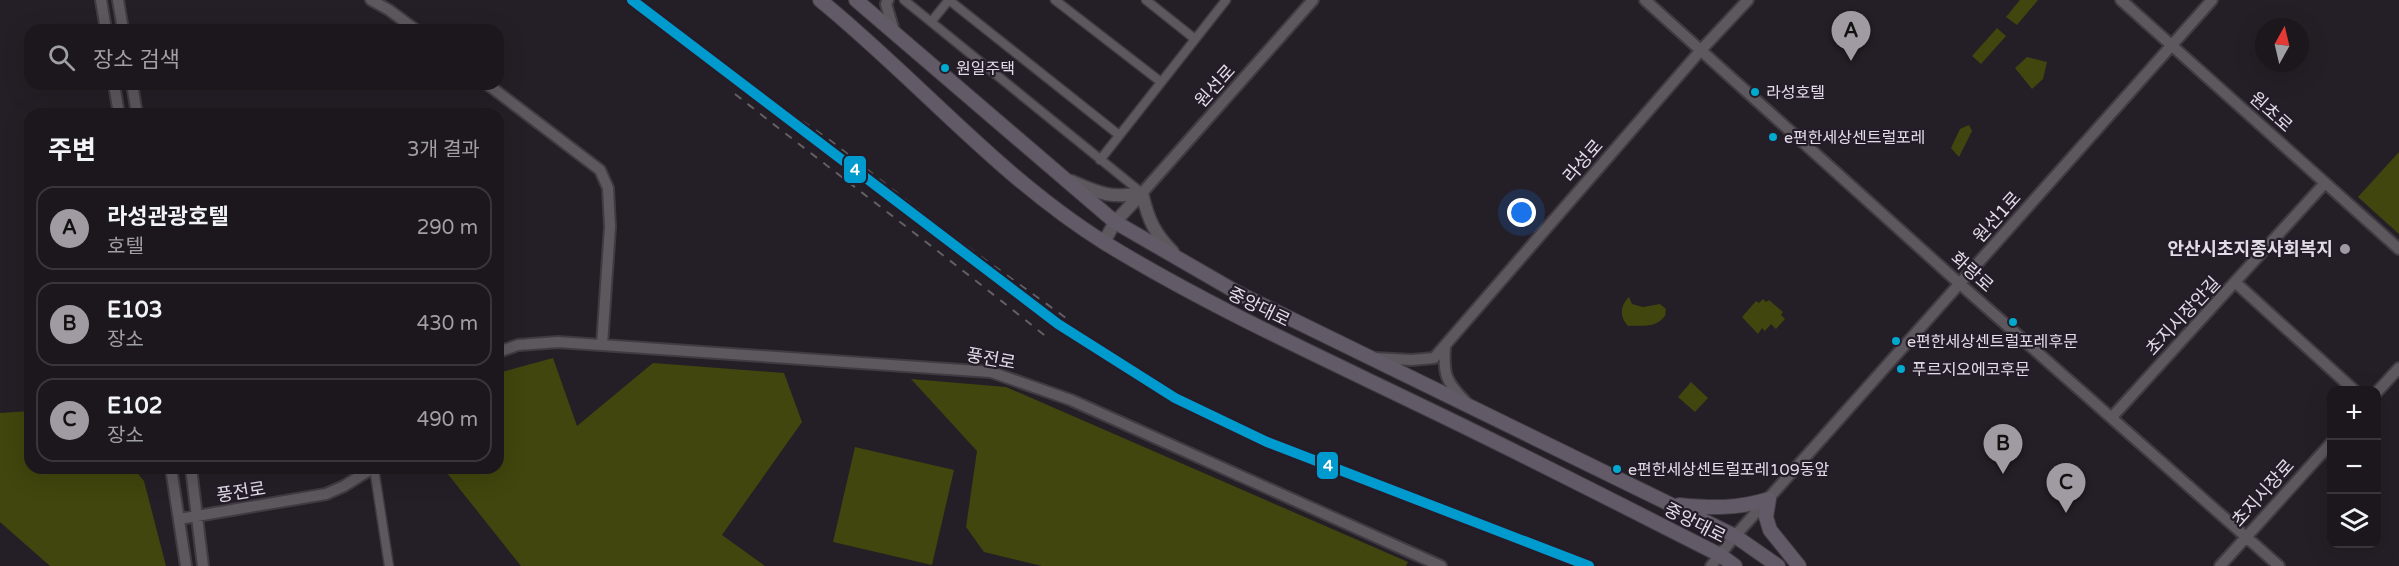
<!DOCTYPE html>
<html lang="ko">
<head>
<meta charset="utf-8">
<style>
  :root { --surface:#1b171c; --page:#242025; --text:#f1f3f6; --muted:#a09fa3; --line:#39363b; --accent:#a09aa2 }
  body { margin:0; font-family:"Varela Round","Noto Sans KR",sans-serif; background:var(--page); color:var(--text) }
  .controls { position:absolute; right:18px; bottom:18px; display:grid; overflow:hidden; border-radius:12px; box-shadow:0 6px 24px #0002 }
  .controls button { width:54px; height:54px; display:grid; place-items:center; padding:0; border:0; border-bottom:2px solid var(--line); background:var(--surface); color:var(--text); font:30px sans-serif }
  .compass { position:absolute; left:2255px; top:18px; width:54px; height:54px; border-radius:50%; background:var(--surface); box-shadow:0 6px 24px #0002; rotate:8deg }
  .you { position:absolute; left:1522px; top:213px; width:21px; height:21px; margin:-15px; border:4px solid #fff; border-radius:50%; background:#1a73e8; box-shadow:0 0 0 9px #1a73e833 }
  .badge { display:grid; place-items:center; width:39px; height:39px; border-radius:50%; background:var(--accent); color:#111; font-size:20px; font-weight:700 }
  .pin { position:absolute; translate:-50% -50px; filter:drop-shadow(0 2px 3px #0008) }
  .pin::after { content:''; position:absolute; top:32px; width:21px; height:18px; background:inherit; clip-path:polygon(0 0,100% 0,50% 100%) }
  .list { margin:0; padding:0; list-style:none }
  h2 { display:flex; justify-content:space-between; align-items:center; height:78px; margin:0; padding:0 24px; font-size:26px }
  h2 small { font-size:20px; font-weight:400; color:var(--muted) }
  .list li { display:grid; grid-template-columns:39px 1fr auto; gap:18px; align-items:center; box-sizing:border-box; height:84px; margin:0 12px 12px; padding:0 12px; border:2px solid var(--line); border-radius:18px }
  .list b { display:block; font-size:22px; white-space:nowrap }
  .list p { margin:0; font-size:20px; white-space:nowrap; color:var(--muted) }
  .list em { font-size:20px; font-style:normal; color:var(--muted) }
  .icon { flex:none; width:33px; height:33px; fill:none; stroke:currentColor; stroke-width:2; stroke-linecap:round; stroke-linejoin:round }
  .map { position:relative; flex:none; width:2399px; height:566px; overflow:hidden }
  .search { position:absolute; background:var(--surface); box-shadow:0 6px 24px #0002; left:24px; top:24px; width:480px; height:66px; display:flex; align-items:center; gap:15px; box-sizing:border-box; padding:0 21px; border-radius:18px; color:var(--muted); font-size:22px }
  .panel { position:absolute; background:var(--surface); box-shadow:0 6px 24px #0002; left:24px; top:108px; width:480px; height:366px; border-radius:18px }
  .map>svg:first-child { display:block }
  .green { fill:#40460d }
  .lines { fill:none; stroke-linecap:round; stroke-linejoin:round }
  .minor-casing { stroke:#403b42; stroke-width:11 }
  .tertiary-casing { stroke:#403b42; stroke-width:14 }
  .secondary-casing { stroke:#403b42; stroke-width:15 }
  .primary-casing { stroke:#403b42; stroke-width:16 }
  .minor { stroke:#5c585d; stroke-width:8 }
  .tertiary { stroke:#5c585d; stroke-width:10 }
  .secondary { stroke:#5c585d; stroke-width:12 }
  .primary { stroke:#625a66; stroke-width:14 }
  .rail { stroke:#635f64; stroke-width:2; stroke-dasharray:8 8; stroke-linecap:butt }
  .metro-1-casing { stroke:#251c29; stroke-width:15 }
  .metro-1 { stroke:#009bce; stroke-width:10 }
  .bus-dot { fill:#00a9ce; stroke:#251c29; stroke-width:2 }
  .poi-dot { fill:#a09aa2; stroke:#251c29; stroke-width:2 }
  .labels { text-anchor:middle; stroke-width:4.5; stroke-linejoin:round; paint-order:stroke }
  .bus-label { font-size:16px; fill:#e2dce5; stroke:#251c29; text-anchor:start }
  .street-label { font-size:18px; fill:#e2dce5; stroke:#251c29 }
  .poi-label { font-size:18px; font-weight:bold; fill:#e2dce5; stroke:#251c29; text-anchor:end }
  .line-badge { stroke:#251c29; stroke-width:2 }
  .badge-label { font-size:16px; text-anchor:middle; font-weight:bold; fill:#fff }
</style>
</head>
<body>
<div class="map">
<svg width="2399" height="566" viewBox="0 0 2399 566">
  <rect width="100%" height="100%" fill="#241f26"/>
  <!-- green -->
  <path class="green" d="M2020,0H2038L2017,25L2006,17Z
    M1997,28L2006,36L1981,64L1972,56Z
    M2027,57L2047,62L2043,79L2032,89L2015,68Z
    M1969,125L1972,131L1959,157L1951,148L1960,129Z
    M2399,152V234L2358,197Z
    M1629,297L1632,304L1643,307L1660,304L1666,309L1665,316C1655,329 1642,325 1628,326C1619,316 1620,306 1629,297Z
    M1763,299L1766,302L1769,300L1783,312L1781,315L1785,319L1776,329L1771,324L1765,331L1762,328L1758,334L1742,317L1756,301L1759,303Z
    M553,358L577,426L653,363L784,373L802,422L722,535L765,566H521L443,468H498V373Z
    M911,379L1006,387L1408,562L1406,566H1042L984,552L966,527L977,451Z
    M1691,382L1708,398L1695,412L1678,397Z
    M30,411V468H133L144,481L166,566H50L0,522V413Z
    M855,447L954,470L932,565L833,542Z"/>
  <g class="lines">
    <!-- minor casing -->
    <g class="minor-casing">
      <path id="minor" d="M904,0L1142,193
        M949,0L1119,135
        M1055,0L1161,82
        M1146,0L1195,39
        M931,22L948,1
        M1100,160L1226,0
        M374,468L389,566"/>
    </g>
    <!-- tertiary casing -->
    <g class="tertiary-casing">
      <path id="tertiary" d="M101,0L106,30
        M118,0L123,30
        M371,0L389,10L416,30
        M888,0L886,4L894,31
        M1645,0L1960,284L2279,566
        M2121,0L2399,249
        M114,84L119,114
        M132,84L137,114
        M487,84L600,170L608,188L610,227L602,345
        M1142,193L1313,0
        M2236,283L2354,390
        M1445,347C1443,374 1446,382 1465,401
        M498,352L518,345L558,342L991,372L1071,400L1441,566
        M1374,358L1412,360L1434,358L1701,50L1748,0
        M2376,393L2399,368
        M2112,417L2325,183
        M171,468L186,566
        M191,468L203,566
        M179,519L326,494L344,486L373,468
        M1711,566L1735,536L2212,0
        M2220,566L2332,442"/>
    </g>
    <!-- secondary casing -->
    <g class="secondary-casing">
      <path id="secondary" d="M1071,181C1099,193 1111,199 1142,193
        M1142,193C1148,219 1154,233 1173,252
        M1104,242L1115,222L1142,193"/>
    </g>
    <!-- primary casing -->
    <g class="primary-casing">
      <path id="primary" d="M820,0C917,79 999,177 1105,243C1208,306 1319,356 1428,409C1526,456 1623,506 1720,555L1735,566
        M856,0L1115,222L1238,293L1735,536L1778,566
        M1679,505C1710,508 1738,509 1769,499L1766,517L1770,530L1799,566"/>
    </g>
    <!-- minor -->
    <use href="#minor" class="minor"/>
    <!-- tertiary -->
    <use href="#tertiary" class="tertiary"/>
    <!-- secondary -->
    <use href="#secondary" class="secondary"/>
    <!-- primary -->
    <use href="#primary" class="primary"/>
    <!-- rail -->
    <path class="rail" d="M735,94C839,176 945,255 1049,339
      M763,94L831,141L944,230L1066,318"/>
    <!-- metro-1 casing -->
    <g class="metro-1-casing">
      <path id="metro-1" d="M632,0L1058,324L1175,398L1267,442L1589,566"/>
    </g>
    <!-- metro-1 -->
    <use href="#metro-1" class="metro-1"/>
  </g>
  <!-- markers -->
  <g class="bus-dot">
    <circle cx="945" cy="68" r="5"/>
    <circle cx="1755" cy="92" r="5"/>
    <circle cx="1773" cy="137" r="5"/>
    <circle cx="2013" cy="322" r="5"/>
    <circle cx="1896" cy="341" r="5"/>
    <circle cx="1901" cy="369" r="5"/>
    <circle cx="1617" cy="469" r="5"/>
  </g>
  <circle class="poi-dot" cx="2345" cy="249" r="6"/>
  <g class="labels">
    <!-- bus labels -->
    <g class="bus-label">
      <text x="956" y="74">원일주택</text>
      <text x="1766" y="98">라성호텔</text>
      <text x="1784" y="143">e편한세상센트럴포레</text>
      <text x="1907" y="347">e편한세상센트럴포레후문</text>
      <text x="1912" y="375">푸르지오에코후문</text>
      <text x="1628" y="475">e편한세상센트럴포레109동앞</text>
    </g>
    <!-- street labels -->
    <g class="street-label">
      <text transform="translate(1215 86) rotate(-48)" y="6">원선로</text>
      <text transform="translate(2271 112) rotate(42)" y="6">원초로</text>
      <text transform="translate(1583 161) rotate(-49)" y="6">라성로</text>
      <text transform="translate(1997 217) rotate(-48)" y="6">원선1로</text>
      <text transform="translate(1972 272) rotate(42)" y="6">화랑로</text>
      <text transform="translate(1259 307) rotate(26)" y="6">중앙대로</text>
      <text transform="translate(2183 316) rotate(-47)" y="6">초지시장안길</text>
      <text transform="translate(991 359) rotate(10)" y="6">풍전로</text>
      <text transform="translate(241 492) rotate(-9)" y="6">풍전로</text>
      <text transform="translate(2263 493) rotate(-48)" y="6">초지시장로</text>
      <text transform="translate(1695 523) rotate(27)" y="6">중앙대로</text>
    </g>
    <!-- poi labels -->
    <g class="poi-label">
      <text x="2333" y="255">안산시초지종사회복지</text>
    </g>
  </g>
  <g class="line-badge">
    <rect x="843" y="155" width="24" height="29" rx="6" fill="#009bce"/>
    <rect x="1316" y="451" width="23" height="29" rx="6" fill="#009bce"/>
  </g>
  <g class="badge-label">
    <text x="855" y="175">4</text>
    <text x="1328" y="471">4</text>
  </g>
</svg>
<div class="controls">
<button>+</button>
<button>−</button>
<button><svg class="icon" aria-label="layers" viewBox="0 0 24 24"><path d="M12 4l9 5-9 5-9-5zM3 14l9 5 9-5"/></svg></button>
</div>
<svg class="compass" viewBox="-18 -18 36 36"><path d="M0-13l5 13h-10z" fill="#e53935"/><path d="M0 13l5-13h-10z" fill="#a09fa3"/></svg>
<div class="you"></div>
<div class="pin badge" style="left:1851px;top:61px">A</div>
<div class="pin badge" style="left:2003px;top:474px">B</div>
<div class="pin badge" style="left:2066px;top:513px">C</div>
<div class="search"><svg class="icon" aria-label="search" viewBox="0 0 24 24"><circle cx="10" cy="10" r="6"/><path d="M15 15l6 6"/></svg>장소 검색</div>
<section class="panel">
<h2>주변<small>3개 결과</small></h2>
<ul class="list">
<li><span class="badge">A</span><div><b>라성관광호텔</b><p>호텔</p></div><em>290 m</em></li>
<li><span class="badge">B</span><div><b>E103</b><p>장소</p></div><em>430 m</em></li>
<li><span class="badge">C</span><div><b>E102</b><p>장소</p></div><em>490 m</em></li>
</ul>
</section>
</div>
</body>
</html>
